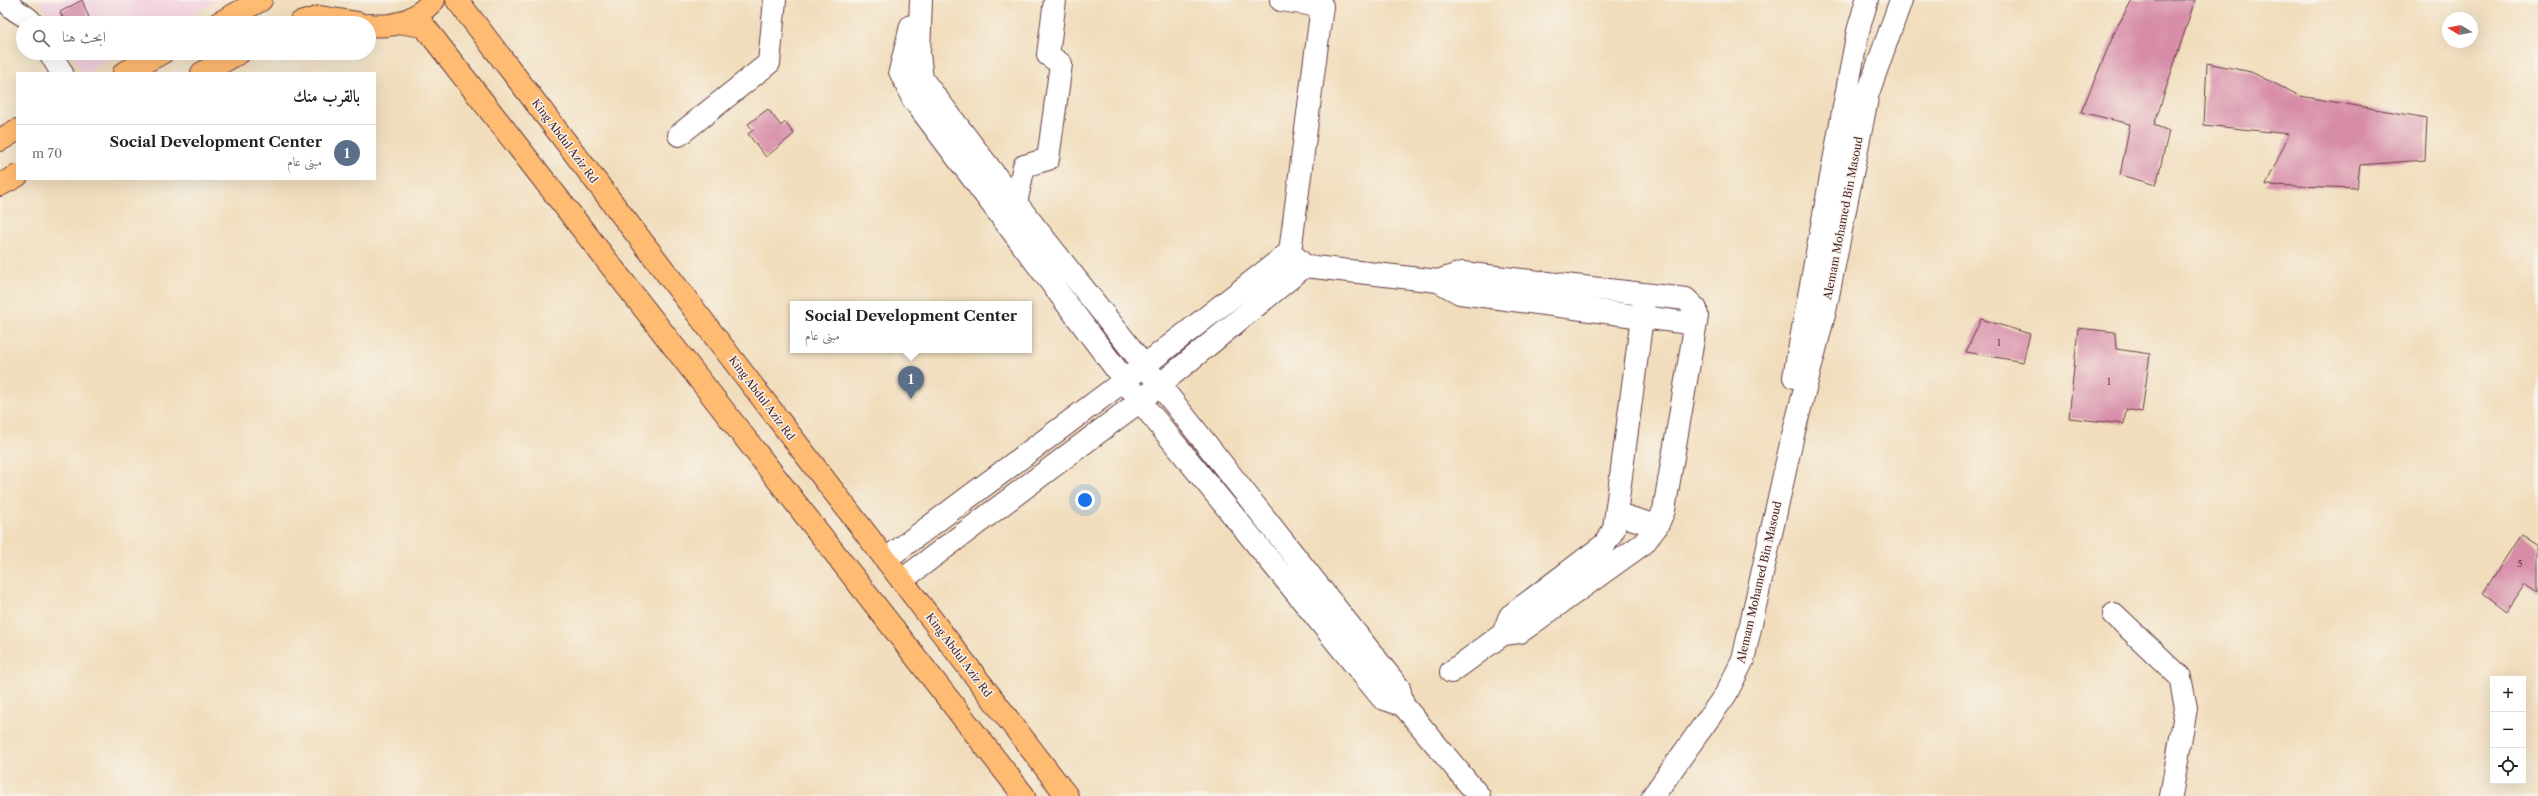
<!DOCTYPE html>
<html lang="ar">
<head>
<meta charset="utf-8">
<style>
  :root { --surface:#fff; --page:#f6f6f6; --text:#202124; --muted:#757577; --line:#e0e0e0; --accent:#c8321e }
  body { margin:0; font-family:"Libre Caslon Text",Amiri,serif; background:var(--page); color:var(--text); direction:rtl }
  .controls { position:absolute; right:12px; bottom:12px; display:grid; overflow:hidden; border-radius:0px; box-shadow:0 4px 16px #0002 }
  .controls button { width:36px; height:36px; display:grid; place-items:center; padding:0; border:0; border-bottom:1px solid var(--line); background:var(--surface); color:var(--text); font:20px sans-serif }
  .compass { position:absolute; left:2442px; top:12px; width:36px; height:36px; border-radius:50%; background:var(--surface); box-shadow:0 4px 16px #0002; rotate:280deg }
  .you { position:absolute; left:1085px; top:500px; width:14px; height:14px; margin:-10px; border:3px solid #fff; border-radius:50%; background:#1a73e8; box-shadow:0 0 0 6px #1a73e833 }
  .badge { display:grid; place-items:center; width:26px; height:26px; border-radius:50%; background:var(--accent); color:#fff; font-size:13px; font-weight:700 }
  .pin { position:absolute; translate:-50% -33px; filter:drop-shadow(0 1px 2px #0008) }
  .pin::after { content:''; position:absolute; top:21px; width:14px; height:12px; background:inherit; clip-path:polygon(0 0,100% 0,50% 100%) }
  .popup { position:absolute; left:790px; top:301px; width:242px; height:52px; box-sizing:border-box; display:grid; place-content:center; border-radius:0px; background:var(--surface); filter:drop-shadow(0 1px 3px #0005); font-size:13px; white-space:nowrap; color:var(--muted) }
  .popup b { font-size:15px; color:var(--text) }
  .popup::after { content:''; position:absolute; left:50%; top:100%; margin-left:-8px; border:8px solid transparent; border-top-color:var(--surface) }
  .list { margin:0; padding:0; list-style:none }
  h2 { display:flex; justify-content:space-between; align-items:center; height:52px; margin:0; padding:0 16px; font-size:17px }
  h2 small { font-size:13px; font-weight:400; color:var(--muted) }
  .list li { display:grid; grid-template-columns:26px 1fr auto; gap:12px; align-items:center; box-sizing:border-box; height:56px; padding:0 16px; border-top:1px solid var(--line) }
  .list b { display:block; font-size:15px; white-space:nowrap }
  .list p { margin:0; font-size:13px; white-space:nowrap; color:var(--muted) }
  .list em { font-size:13px; font-style:normal; color:var(--muted) }
  .icon { flex:none; width:22px; height:22px; fill:none; stroke:currentColor; stroke-width:2; stroke-linecap:round; stroke-linejoin:round }
  .map { position:relative; flex:none; width:2538px; height:796px; overflow:hidden; direction:ltr }
  .search { position:absolute; background:var(--surface); box-shadow:0 4px 16px #0002; left:16px; top:16px; width:360px; height:44px; display:flex; align-items:center; gap:10px; box-sizing:border-box; padding:0 14px; border-radius:22px; color:var(--muted); font-size:15px }
  .panel { position:absolute; background:var(--surface); box-shadow:0 4px 16px #0002; left:16px; top:72px; width:360px; height:108px; border-radius:0px; direction:rtl }
  .map>svg:first-child { display:block }
  .built { fill:#f3cfe0 }
  .building { fill:#d78ca7 }
  .lines { fill:none; stroke-linecap:round; stroke-linejoin:round }
  .minor-casing { stroke:#633c41; stroke-width:24 }
  .major-casing { stroke:#633c41; stroke-width:24 }
  .minor { stroke:#fff; stroke-width:22 }
  .major { stroke:#ffbb71; stroke-width:22 }
  .labels { text-anchor:middle; stroke-width:3; stroke-linejoin:round; paint-order:stroke }
  .number-label { font-size:9px; fill:#6d3a4a }
  .street-label { font-size:11px; fill:#4a1f2b; stroke:#f7f3e8 }
</style>
</head>
<body>
<div class="map">
<svg width="2538" height="796" viewBox="0 0 2538 796">
  <rect width="100%" height="100%" fill="#f7f3e8"/>
  <filter id="ink" filterUnits="userSpaceOnUse"><feTurbulence type="fractalNoise" baseFrequency=".025" numOctaves="2"/><feDisplacementMap in="SourceGraphic" scale="8" xChannelSelector="R" yChannelSelector="G"/><feConvolveMatrix kernelMatrix="1 2 1 2 8 2 1 2 1" color-interpolation-filters="sRGB"/></filter>
  <filter id="wash" filterUnits="userSpaceOnUse"><feTurbulence type="fractalNoise" baseFrequency=".012" numOctaves="4" result="noise"/><feDisplacementMap in="SourceGraphic" scale="16" xChannelSelector="R" yChannelSelector="G"/><feGaussianBlur stdDeviation="0.9" result="paint"/><feColorMatrix in="noise" values="0 0 0 0 0 0 0 0 0 0 0 0 0 0 0 0 0 1.4 0 .05"/><feComposite in="paint" operator="in"/></filter>
  <g filter="url(#wash)">
    <rect width="100%" height="100%" fill="#f1ddbc"/>
    <!-- built -->
    <path class="built" d="M40,0H219L177,23H53Z
      M70,53H122L85,73H82Z"/>
    <g id="blocks">
      <!-- building -->
      <path class="building" d="M82,0L91,23H65L60,12Z
        M2132,0H2195L2154,125L2169,131L2156,185L2120,175L2130,124L2081,112L2116,29Z
        M2207,63L2251,72L2300,96L2427,118L2425,160L2360,165L2357,188L2266,185L2289,134L2204,125Z
        M768,109L781,126L785,122L794,134L766,157L748,134L753,130L748,124Z
        M1981,319L2030,334L2023,362L1966,352Z
        M2078,328L2115,332L2116,349L2150,354L2142,412L2126,409L2124,424L2069,418Z
        M2521,534L2538,545V592L2525,584L2507,611L2483,593Z"/>
    </g>
  </g>
  <g filter="url(#ink)">
    <use href="#blocks" fill-opacity="0" stroke="#633c41" stroke-width="1"/>
    <g class="lines">
      <!-- minor casing -->
      <g class="minor-casing">
        <path id="minor" d="M6,0C14,14 26,13 32,23
          M921,0L919,54L922,79L1016,203L1399,688L1403,705L1479,796
          M911,26L900,71L913,99L1140,401L1382,698L1403,705
          M50,53L62,73
          M679,135L769,63L775,0
          M1016,203L1024,166L1048,159L1061,64L1048,55L1055,0
          M1305,266L1438,281L1460,293L1696,324
          M1438,281L1462,273L1686,299L1696,309L1697,316L1664,510L1657,526L1644,543L1520,632L1503,634L1451,672
          M1794,377L1858,31L1867,0
          M1617,514L1657,526
          M886,559L1145,365L1290,252L1322,6L1281,0
          M902,580L1140,401L1305,266L1290,252
          M2114,614L2180,677L2186,708L2171,796
          M1503,634L1510,616L1605,544L1614,529L1644,302
          M1653,796L1726,694L1743,660L1792,439L1825,311L1868,93L1901,0"/>
      </g>
      <!-- major casing -->
      <g class="major-casing">
        <path id="major" d="M457,0L1067,796
          M219,23L261,0
          M300,23L320,17L358,23
          M404,23L424,26L1024,796
          M369,25C397,28 415,20 434,0
          M124,73L162,53
          M202,73L239,53
          M0,140L17,130
          M0,185L17,176"/>
      </g>
      <!-- minor -->
      <use href="#minor" class="minor"/>
      <!-- major -->
      <use href="#major" class="major"/>
    </g>
  </g>
  <g class="labels">
    <!-- number labels -->
    <g class="number-label">
      <text x="1999" y="346">1</text>
      <text x="2109" y="385">1</text>
      <text x="2520" y="567">5</text>
    </g>
    <!-- street labels -->
    <g class="street-label">
      <text transform="translate(565 141) rotate(53)" y="4">King Abdul Aziz Rd</text>
      <text transform="translate(1843 218) rotate(-79)" y="4">Alemam Mohamed Bin Masoud</text>
      <text transform="translate(762 398) rotate(53)" y="4">King Abdul Aziz Rd</text>
      <text transform="translate(1759 582) rotate(-77)" y="4">Alemam Mohamed Bin Masoud</text>
      <text transform="translate(959 655) rotate(53)" y="4">King Abdul Aziz Rd</text>
    </g>
  </g>
</svg>
<div class="controls">
<button>+</button>
<button>−</button>
<button><svg class="icon" aria-label="locate" viewBox="0 0 24 24"><circle cx="12" cy="12" r="6"/><path d="M12 2v4M12 18v4M2 12h4M18 12h4"/></svg></button>
</div>
<svg class="compass" viewBox="-18 -18 36 36"><path d="M0-13l5 13h-10z" fill="#e53935"/><path d="M0 13l5-13h-10z" fill="#757577"/></svg>
<div class="you"></div>
<div class="pin badge" style="left:911px;top:399px;background:#5c6f8a">1</div>
<div class="popup"><b>Social Development Center</b>مبنى عام</div>
<div class="search"><svg class="icon" aria-label="search" viewBox="0 0 24 24"><circle cx="10" cy="10" r="6"/><path d="M15 15l6 6"/></svg>ابحث هنا</div>
<section class="panel">
<h2>بالقرب منك<small></small></h2>
<ul class="list">
<li><span class="badge" style="background:#5c6f8a">1</span><div><b>Social Development Center</b><p>مبنى عام</p></div><em>70 m</em></li>
</ul>
</section>
</div>
</body>
</html>
